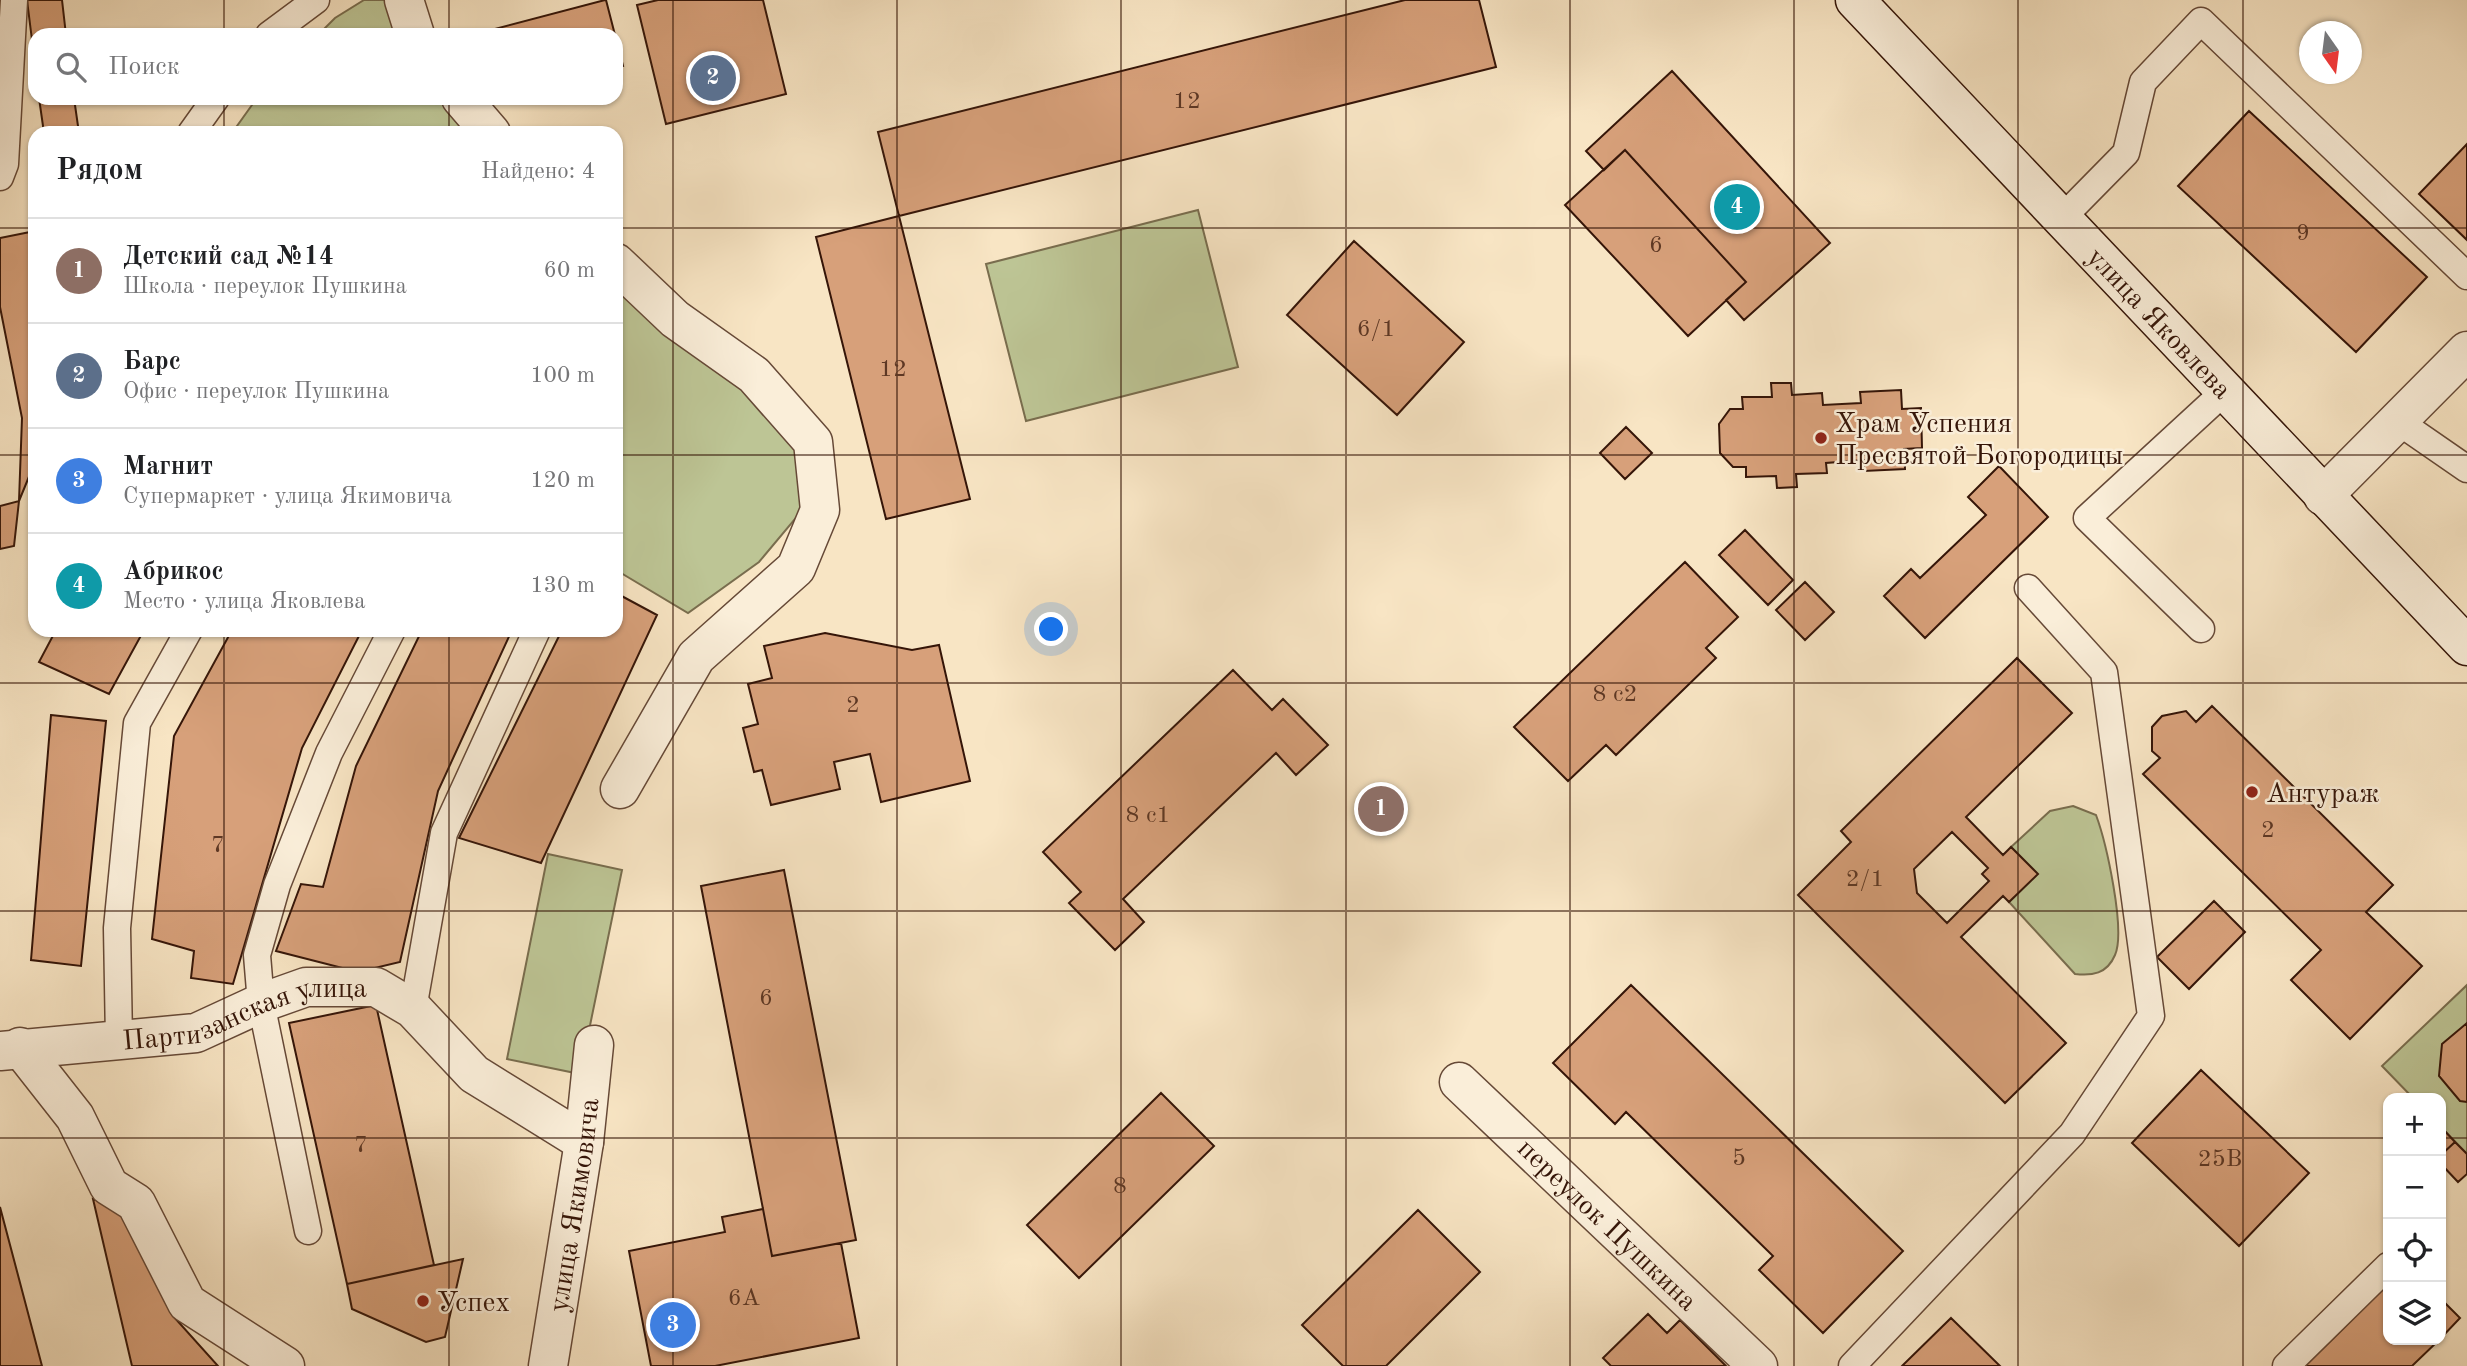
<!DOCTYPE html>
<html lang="ru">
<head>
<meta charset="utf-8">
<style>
  :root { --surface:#fff; --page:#f2f2f2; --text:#202124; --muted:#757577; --line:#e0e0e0; --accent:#8f2418 }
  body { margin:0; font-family:"Old Standard TT",serif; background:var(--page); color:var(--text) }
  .controls { position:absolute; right:21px; bottom:21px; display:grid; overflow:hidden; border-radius:14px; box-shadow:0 2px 5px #0004 }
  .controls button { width:63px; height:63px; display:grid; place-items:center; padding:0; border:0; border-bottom:2px solid var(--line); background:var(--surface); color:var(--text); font:35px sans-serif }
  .compass { position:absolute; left:2299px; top:21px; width:63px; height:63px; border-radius:50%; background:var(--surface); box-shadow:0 2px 5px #0004; rotate:166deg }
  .you { position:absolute; left:1052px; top:630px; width:24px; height:24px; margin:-18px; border:5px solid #fff; border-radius:50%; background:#1a73e8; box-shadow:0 0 0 10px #1a73e833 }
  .badge { display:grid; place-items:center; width:46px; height:46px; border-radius:50%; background:var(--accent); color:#fff; font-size:23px; font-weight:700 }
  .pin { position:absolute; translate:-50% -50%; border:4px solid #fff; box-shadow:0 2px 7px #0006 }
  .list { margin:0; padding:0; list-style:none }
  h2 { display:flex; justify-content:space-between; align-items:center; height:91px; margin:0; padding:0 28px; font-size:30px }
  h2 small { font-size:23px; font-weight:400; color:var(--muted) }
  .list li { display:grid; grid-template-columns:46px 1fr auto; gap:21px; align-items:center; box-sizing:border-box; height:105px; padding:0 28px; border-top:2px solid var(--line) }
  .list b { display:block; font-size:26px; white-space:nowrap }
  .list p { margin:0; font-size:23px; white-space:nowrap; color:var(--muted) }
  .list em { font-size:23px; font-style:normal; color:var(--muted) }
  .icon { flex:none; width:38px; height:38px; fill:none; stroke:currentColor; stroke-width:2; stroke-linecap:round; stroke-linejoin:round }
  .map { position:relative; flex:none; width:2467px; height:1366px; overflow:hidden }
  .search { position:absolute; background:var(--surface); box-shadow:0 2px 5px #0004; left:28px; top:28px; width:595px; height:77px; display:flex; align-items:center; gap:18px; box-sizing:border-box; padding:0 24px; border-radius:21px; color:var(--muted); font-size:26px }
  .panel { position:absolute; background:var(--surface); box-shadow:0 2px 5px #0004; left:28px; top:126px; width:595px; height:511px; border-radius:21px }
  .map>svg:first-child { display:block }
  .green { fill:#bdc595; stroke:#796d4e; stroke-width:2 }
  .building { fill:#d7a07a; stroke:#351508; stroke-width:2; fill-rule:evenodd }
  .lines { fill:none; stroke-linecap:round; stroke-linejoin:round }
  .service-casing { stroke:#664937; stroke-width:29 }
  .pedestrian-casing { stroke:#664937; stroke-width:41 }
  .minor-casing { stroke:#664937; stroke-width:41 }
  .secondary-casing { stroke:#351508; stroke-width:41 }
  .service { stroke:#faeed9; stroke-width:26 }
  .pedestrian { stroke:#faeed9; stroke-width:38 }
  .minor { stroke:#faeed9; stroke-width:38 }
  .secondary { stroke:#faeed9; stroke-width:38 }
  .grid { fill:none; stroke:#351508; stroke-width:2; stroke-opacity:0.55 }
  .poi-dot { fill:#8f2418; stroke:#faeed9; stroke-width:2.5 }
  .labels { text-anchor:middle; stroke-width:5; stroke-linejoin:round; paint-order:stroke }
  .number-label { font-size:24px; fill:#5e3824 }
  .street-label { font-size:28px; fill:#351508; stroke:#faeed9 }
  .poi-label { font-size:28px; fill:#351508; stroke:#faeed9; text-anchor:start }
</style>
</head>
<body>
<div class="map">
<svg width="2467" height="1366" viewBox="0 0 2467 1366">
  <rect width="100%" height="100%" fill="#f8e5c4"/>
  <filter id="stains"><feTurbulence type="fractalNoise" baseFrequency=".00286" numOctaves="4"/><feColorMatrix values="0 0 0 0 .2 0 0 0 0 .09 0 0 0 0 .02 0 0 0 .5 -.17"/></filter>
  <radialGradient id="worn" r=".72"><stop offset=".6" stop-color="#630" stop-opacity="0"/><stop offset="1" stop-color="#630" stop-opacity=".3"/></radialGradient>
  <!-- green -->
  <path class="green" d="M364,0H387L398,35H318L335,18Z
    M257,98H440L469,133H232Z
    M1198,210L1238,367L1026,421L986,264Z
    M616,289L747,389L797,452L805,507L759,562L688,613L616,570Z
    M2073,806L2096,815C2106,842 2126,930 2115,955C2107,974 2092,976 2075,974L2009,902L2037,874L2011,847L2050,811Z
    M548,854L622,870L580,1074L507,1059Z
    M2467,985V1154L2441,1127V1098H2413L2382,1066Z"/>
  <!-- building -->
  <path class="building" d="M27,0H62L66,35H35V64Z
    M606,0L615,35H472L605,0Z
    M658,0H763L786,94L666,124L637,5Z
    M1405,0H1479L1496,67L899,216L878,132Z
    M616,38L623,66L616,67Z
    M1672,71L1830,243L1744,320L1726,300L1746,282L1625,150L1604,170L1586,151Z
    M39,98H74L79,133H44Z
    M2249,111L2427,277L2356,352L2178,186Z
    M2467,144V240L2419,194Z
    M1625,150L1746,282L1688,336L1565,205Z
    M899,216L970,499L886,519L816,237Z
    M35,231V462L19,501L22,418L0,307V238Z
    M1354,241L1464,342L1397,415L1287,315Z
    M1771,383H1791L1792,395L1822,393L1823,405L1861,403L1860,392L1901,390L1902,409L1921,408L1922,448L1904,449L1905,469L1864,471V460L1826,463L1827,473L1796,474L1797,487L1777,488L1776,476L1746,477V467H1733L1720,453L1719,424L1730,409H1743L1742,397H1772Z
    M1626,427L1652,453L1625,479L1600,453Z
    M1999,466L2048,517L1925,638L1884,596L1911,569L1920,578L1986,515L1968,497Z
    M19,501L14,546L0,549V506Z
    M1745,530L1793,580L1768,605L1719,555Z
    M1685,562L1738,617L1706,648L1716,658L1616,755L1606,745L1568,781L1514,727Z
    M1805,582L1834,612L1805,640L1776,610Z
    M616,593L657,615L541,863L459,838L562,630H616Z
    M56,630H144L109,694L39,662Z
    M232,630H362L302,748L233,984L191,978L194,951L152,939L174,736Z
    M422,630H512L438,791L400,962L358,972L276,951L301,884L323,887L356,766Z
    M825,633L912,650L939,645L970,781L881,802L870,754L834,762L840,789L771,805L762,770L754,772L743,728L758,724L748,684L772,678L764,646Z
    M2017,658L2072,713L1966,817L2003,855L2011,847L2038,874L2009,902L2003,896L1961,937L2066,1043L2005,1103L1798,895L1851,842L1841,831ZM1952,832L1988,868L1982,874L1989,881L1947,923L1917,893L1914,869Z
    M1233,670L1272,710L1283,699L1328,745L1296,775L1276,753L1123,899L1144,922L1115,950L1069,903L1081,892L1043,852Z
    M2212,706L2393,885L2366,912L2422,966L2350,1039L2291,980L2321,950L2143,774L2160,758L2152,751V727L2162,716L2186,711L2196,722Z
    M51,715L106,721L81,966L31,960Z
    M784,870L856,1240L772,1256L701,886Z
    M2214,901L2245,932L2189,989L2157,957Z
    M1631,985L1903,1251L1823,1333L1759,1270L1773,1256L1626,1112L1615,1124L1553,1063Z
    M376,1005L434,1265L347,1284L289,1023Z
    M2467,1023V1102L2460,1101L2439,1076L2442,1044Z
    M2201,1070L2309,1173L2239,1246L2132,1143Z
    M1161,1093L1214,1146L1079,1278L1027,1225Z
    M2441,1127L2455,1142L2441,1155Z
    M2455,1142L2467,1154V1174L2458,1182L2441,1164V1155Z
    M93,1199L126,1210L173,1316L218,1366H132Z
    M0,1207L42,1366H0Z
    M763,1209L772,1256L841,1243L859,1338L715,1366H651L629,1251L725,1232L722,1217Z
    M1418,1210L1480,1272L1386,1366H1343L1302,1325Z
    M463,1259L445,1337L426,1342L352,1309L347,1284Z
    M2388,1284V1340H2439L2412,1366H2305Z
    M2441,1299L2460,1318L2441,1338Z
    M1648,1314L1667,1333L1680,1320L1726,1366H1611L1603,1358Z
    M1951,1318L2000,1366H1902Z"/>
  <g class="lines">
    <!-- service casing -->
    <g class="service-casing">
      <path id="service" d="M269,35L316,0
        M191,133L216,98
        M0,177L5,164L14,0
        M2062,218L2126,153L2143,82L2201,21L2467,276
        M2399,422L2467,469
        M2201,629L2087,518L2224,392
        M413,1009L444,833L537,630
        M119,1040L117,928L137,723L189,630
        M308,1231L261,1003L257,955L277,885L329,753L392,630
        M1852,1366L2072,1134L2151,1016L2104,672L2028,588
        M2286,1366L2388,1266"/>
    </g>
    <!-- pedestrian casing -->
    <g class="pedestrian-casing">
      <path id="pedestrian" d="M20,1047L75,1117L109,1186L136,1203L187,1303L285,1366"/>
    </g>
    <!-- minor casing -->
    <g class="minor-casing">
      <g id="minor">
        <path d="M404,0L415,35"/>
        <path d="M461,98L491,133"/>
        <path d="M616,263L675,319L754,375L813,442L820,510L796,568L696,657L620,789"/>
        <path d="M2323,496L2467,351"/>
        <path id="s1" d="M0,1051L196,1033L261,1003L306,987H376L413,1009L474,1074L584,1142"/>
        <path id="s2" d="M1459,1082L1758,1366"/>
        <path id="s3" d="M548,1366L584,1142L594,1045"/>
      </g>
    </g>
    <!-- secondary casing -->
    <g class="secondary-casing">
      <g id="secondary">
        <path id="s4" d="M1855,0L2467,646"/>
      </g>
    </g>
    <!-- service -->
    <use href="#service" class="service"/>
    <!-- pedestrian -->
    <use href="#pedestrian" class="pedestrian"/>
    <!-- minor -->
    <use href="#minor" class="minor"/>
    <!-- secondary -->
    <use href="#secondary" class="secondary"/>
  </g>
  <!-- grid -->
  <path class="grid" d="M224,0V35M449,0V35M673,0V1366M897,0V1366M1121,0V1366M1346,0V1366M1570,0V1366M1794,0V1366M2018,0V1366M2243,0V1366M224,98V133M449,98V133M0,228H35M616,228H2467M0,455H35M616,455H2467M224,630V1366M449,630V1366M0,683H2467M0,911H2467M0,1138H2388M2441,1138H2467"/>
  <!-- markers -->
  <g class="poi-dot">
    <circle cx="1821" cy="438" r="7"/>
    <circle cx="2252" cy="792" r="7"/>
    <circle cx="423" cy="1301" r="7"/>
  </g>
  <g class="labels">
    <!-- number labels -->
    <g class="number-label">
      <text x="1187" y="108">12</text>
      <text x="2303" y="240">9</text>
      <text x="1656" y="252">6</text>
      <text x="1376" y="336">6/1</text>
      <text x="893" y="376">12</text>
      <text x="1615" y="701">8 с2</text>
      <text x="853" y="712">2</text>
      <text x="1148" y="822">8 с1</text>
      <text x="2268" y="837">2</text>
      <text x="218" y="852">7</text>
      <text x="1865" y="886">2/1</text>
      <text x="766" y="1005">6</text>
      <text x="361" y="1152">7</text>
      <text x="1739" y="1165">5</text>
      <text x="2220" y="1166">25В</text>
      <text x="1120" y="1193">8</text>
      <text x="744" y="1305">6А</text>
    </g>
    <!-- street labels -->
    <g class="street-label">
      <text dy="10" stroke="none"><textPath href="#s4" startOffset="444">улица Яковлева</textPath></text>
      <text dy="10" stroke="none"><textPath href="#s1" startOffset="250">Партизанская улица</textPath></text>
      <text dy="10" stroke="none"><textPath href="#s3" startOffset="163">улица Якимовича</textPath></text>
      <text dy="10" stroke="none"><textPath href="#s2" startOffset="206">переулок Пушкина</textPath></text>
    </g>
    <!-- poi labels -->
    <g class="poi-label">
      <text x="1835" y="432">Храм Успения<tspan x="1835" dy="32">Пресвятой Богородицы</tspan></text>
      <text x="2266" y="802">Антураж</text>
      <text x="437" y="1311">Успех</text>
    </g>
  </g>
  <rect width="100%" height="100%" filter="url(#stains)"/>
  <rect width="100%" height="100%" fill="url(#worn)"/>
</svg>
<div class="controls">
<button>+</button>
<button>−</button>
<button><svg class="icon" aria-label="locate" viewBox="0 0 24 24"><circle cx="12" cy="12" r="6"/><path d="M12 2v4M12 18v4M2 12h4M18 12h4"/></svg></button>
<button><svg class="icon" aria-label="layers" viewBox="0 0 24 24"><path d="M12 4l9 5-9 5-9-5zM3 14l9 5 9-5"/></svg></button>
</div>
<svg class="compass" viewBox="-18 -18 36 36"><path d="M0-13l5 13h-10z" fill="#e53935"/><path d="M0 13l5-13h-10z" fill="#757577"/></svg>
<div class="you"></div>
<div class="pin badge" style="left:1381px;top:809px;background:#8d6e63">1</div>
<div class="pin badge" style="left:713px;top:78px;background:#5c6f8a">2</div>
<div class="pin badge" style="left:673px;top:1325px;background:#3f7fe0">3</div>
<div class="pin badge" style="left:1737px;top:207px;background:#0f9aa8">4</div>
<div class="search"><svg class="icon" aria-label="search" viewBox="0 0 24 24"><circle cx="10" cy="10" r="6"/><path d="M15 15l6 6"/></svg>Поиск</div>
<section class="panel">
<h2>Рядом<small>Найдено: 4</small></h2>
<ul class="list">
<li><span class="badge" style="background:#8d6e63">1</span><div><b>Детский сад №14</b><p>Школа · переулок Пушкина</p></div><em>60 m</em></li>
<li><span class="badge" style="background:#5c6f8a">2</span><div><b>Барс</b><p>Офис · переулок Пушкина</p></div><em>100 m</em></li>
<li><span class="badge" style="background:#3f7fe0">3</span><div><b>Магнит</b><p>Супермаркет · улица Якимовича</p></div><em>120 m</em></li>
<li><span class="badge" style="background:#0f9aa8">4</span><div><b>Абрикос</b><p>Место · улица Яковлева</p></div><em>130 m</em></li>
</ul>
</section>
</div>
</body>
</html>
